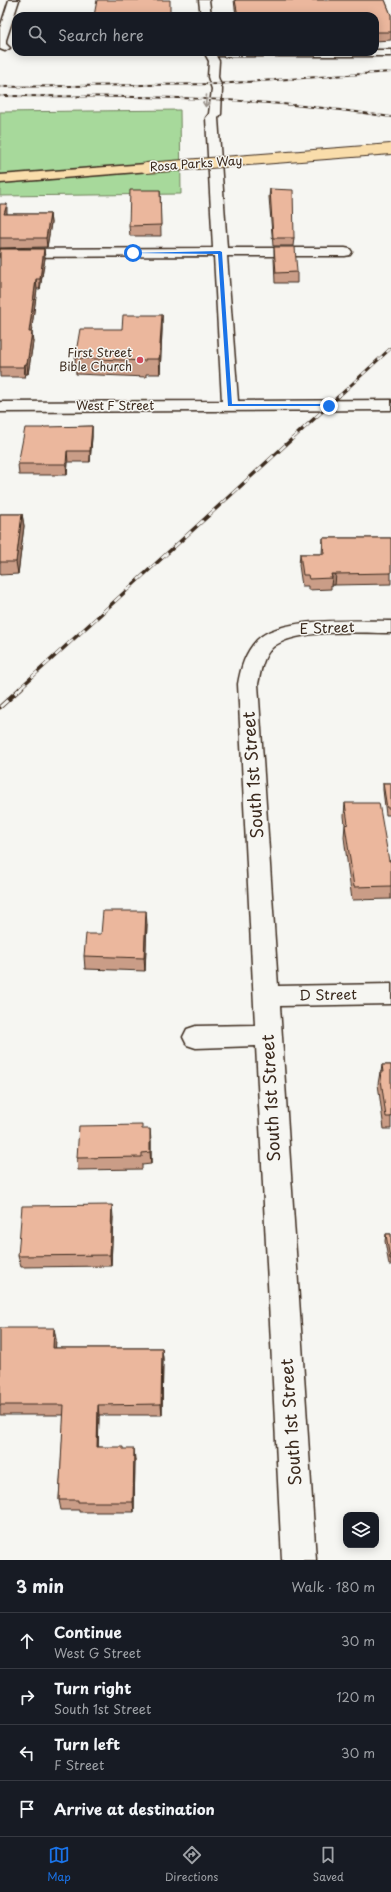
<!DOCTYPE html>
<html lang="en">
<head>
<meta charset="utf-8">
<style>
  :root { --surface:#171b24; --page:#20242c; --text:#f1f3f6; --muted:#9ea1a6; --line:#363941; --accent:#1a73e8 }
  body { margin:0; font-family:"Playpen Sans",sans-serif; background:var(--page); color:var(--text) }
  .controls { position:absolute; right:12px; bottom:12px; display:grid; overflow:hidden; border-radius:8px; box-shadow:0 2px 10px #0003 }
  .controls button { width:36px; height:36px; display:grid; place-items:center; padding:0; border:0; border-bottom:1px solid var(--line); background:var(--surface); color:var(--text); font:20px sans-serif }
  .stop { position:absolute; width:12px; height:12px; margin:-9px; border:3px solid #1a73e8; border-radius:50%; background:#fff }
  .stop.end { background:#1a73e8; border-color:#fff; box-shadow:0 1px 4px #0008 }
  .list { margin:0; padding:0; list-style:none }
  h2 { display:flex; justify-content:space-between; align-items:center; height:52px; margin:0; padding:0 16px; font-size:17px }
  h2 small { font-size:13px; font-weight:400; color:var(--muted) }
  .list li { display:grid; grid-template-columns:26px 1fr auto; gap:12px; align-items:center; box-sizing:border-box; height:56px; padding:0 16px; border-top:1px solid var(--line) }
  .list b { display:block; font-size:15px; white-space:nowrap }
  .list p { margin:0; font-size:13px; white-space:nowrap; color:var(--muted) }
  .list em { font-size:13px; font-style:normal; color:var(--muted) }
  .icon { flex:none; width:22px; height:22px; fill:none; stroke:currentColor; stroke-width:2; stroke-linecap:round; stroke-linejoin:round }
  .map { position:relative; flex:none; width:391px; height:1560px; overflow:hidden }
  .search { position:absolute; background:var(--surface); box-shadow:0 2px 10px #0003; left:12px; right:12px; top:12px; height:44px; display:flex; align-items:center; gap:10px; box-sizing:border-box; padding:0 14px; border-radius:12px; color:var(--muted); font-size:15px }
  .sheet { height:276px; background:var(--surface) }
  nav { display:flex; justify-content:space-around; align-items:center; box-sizing:border-box; height:56px; border-top:1px solid var(--line); background:var(--surface); font-size:11px; color:var(--muted) }
  nav a { display:grid; justify-items:center; gap:2px }
  nav .on { color:var(--accent) }
  .map>svg:first-child { display:block }
  .green { fill:#a7d99b; stroke:#71825c }
  .lines { fill:none; stroke-linecap:round; stroke-linejoin:round }
  .minor-casing { stroke:#3b2a1e; stroke-width:3 }
  .highway-casing { stroke:#3b2a1e; stroke-width:3 }
  .minor { fill:#f6f6f2; fill-rule:evenodd }
  .highway { fill:#f9ddab; fill-rule:evenodd }
  .rail-far3-casing { stroke:#3b2a1e; stroke-width:2 }
  .rail-far2-casing { stroke:#3b2a1e; stroke-width:3 }
  .rail-far1-casing { stroke:#3b2a1e; stroke-width:3.5 }
  .rail-casing { stroke:#3b2a1e; stroke-width:4.5 }
  .rail-far3 { stroke:#f6f6f2; stroke-width:1.5; stroke-dasharray:4.5; stroke-linecap:butt }
  .rail-far2 { stroke:#f6f6f2; stroke-width:2; stroke-dasharray:5.5; stroke-linecap:butt }
  .rail-far1 { stroke:#f6f6f2; stroke-width:2.5; stroke-dasharray:8; stroke-linecap:butt }
  .rail { stroke:#f6f6f2; stroke-width:3; stroke-dasharray:10; stroke-linecap:butt }
  .highway-bridge-casing { stroke:#3b2a1e; stroke-width:12; stroke-linecap:butt }
  .highway-bridge { stroke:#f9ddab; stroke-width:10 }
  .wall { fill:#ca9d87; stroke:#3b2a1e }
  .shaded-wall { fill:#a4806e; stroke:#3b2a1e }
  .building { fill:#ebb79d; stroke:#3b2a1e }
  .oneway { stroke:#989088 }
  .route { fill:#1a73e8 }
  .poi-dot { fill:#d1495b; stroke:#f6f6f2; stroke-width:1.5 }
  .labels { text-anchor:middle; stroke-width:3; stroke-linejoin:round; paint-order:stroke }
  .far-street-label { font-size:12px; fill:#3b2a1e; stroke:#f6f6f2 }
  .far-poi-label { font-size:12px; fill:#3b2a1e; stroke:#f6f6f2; text-anchor:end }
  .street-label { font-size:14px; fill:#3b2a1e; stroke:#f6f6f2 }
  .near-street-label { font-size:17px; fill:#3b2a1e; stroke:#f6f6f2 }
</style>
</head>
<body>
<div class="map">
<svg width="391" height="1560" viewBox="0 0 391 1560">
  <rect width="100%" height="100%" fill="#f6f6f2"/>
  <filter id="ink" filterUnits="userSpaceOnUse"><feTurbulence type="fractalNoise" baseFrequency=".025" numOctaves="2"/><feDisplacementMap in="SourceGraphic" scale="8" xChannelSelector="R" yChannelSelector="G"/><feConvolveMatrix kernelMatrix="1 2 1 2 8 2 1 2 1" color-interpolation-filters="sRGB"/></filter>
  <g filter="url(#ink)">
    <!-- green -->
    <path class="green" d="M180,110L181,194L0,196V112Z"/>
    <g class="lines">
      <!-- minor casing -->
      <g class="minor-casing">
        <path id="minor" d="M9,0H19L6,40V44L10,48L5,51L0,49V28Z
          M199,0H209L211,16H201Z
          M375,50H391V56H216L219,61L218,77L222,89L221,114L218,118L227,248H345L350,249L352,252L350,255L345,256H227L238,401L391,400V410L0,412V402L222,401L214,256L0,257V249L213,248L206,118L209,114L212,89L208,77L209,61L204,52H375Z
          M391,621V633C361,633 296,628 273,647C262,657 261,671 258,684L278,986L391,984V1004L280,1006L316,1560H282L256,1046L196,1048L187,1045L183,1037L187,1029L196,1026L255,1025L238,684C241,667 245,653 257,640C281,616 358,621 391,621Z"/>
      </g>
      <!-- highway casing -->
      <g class="highway-casing">
        <path id="highway" d="M146,164L150,165L152,168L150,171L0,183V175Z"/>
      </g>
      <!-- minor -->
      <use href="#minor" class="minor"/>
      <!-- highway -->
      <use href="#highway" class="highway"/>
      <!-- rail-far3 casing -->
      <g class="rail-far3-casing">
        <path id="rail-far3" d="M0,87L216,84L391,72
          M0,96C131,96 261,96 391,117"/>
      </g>
      <!-- rail-far2 casing -->
      <g class="rail-far2-casing">
        <path id="rail-far2" d="M338,397L391,348"/>
      </g>
      <!-- rail-far1 casing -->
      <g class="rail-far1-casing">
        <path id="rail-far1" d="M20,688L339,396"/>
      </g>
      <!-- rail casing -->
      <g class="rail-casing">
        <path id="rail" d="M0,707L22,687"/>
      </g>
      <!-- rail-far3 -->
      <use href="#rail-far3" class="rail-far3"/>
      <!-- rail-far2 -->
      <use href="#rail-far2" class="rail-far2"/>
      <!-- rail-far1 -->
      <use href="#rail-far1" class="rail-far1"/>
      <!-- rail -->
      <use href="#rail" class="rail"/>
      <!-- highway-bridge casing -->
      <g class="highway-bridge-casing">
        <path id="highway-bridge" d="M146,168L391,149"/>
      </g>
      <!-- highway-bridge -->
      <use href="#highway-bridge" class="highway-bridge"/>
    </g>
    <!-- wall -->
    <path class="wall" d="M234,0H385L391,15V40L375,41V16H236Z
      M270,189L294,238L293,246H273L269,197Z
      M160,190L161,236H130L129,226Z
      M0,204L7,213V214H50L51,223L47,247L0,248Z
      M274,247L297,272V283H275L274,258Z
      M0,249H44L45,258L40,289H37L31,332L33,342L28,374H26L25,377H0Z
      M162,315V330L160,374H146V377L76,374L75,358L122,329Z
      M92,426V437L90,462H68L67,475H19L18,464L43,428Z
      M0,514H22L24,526L18,574L0,575Z
      M323,538H391V584L335,585H331V589L308,590V586H302L299,565L300,554H322Z
      M383,783H391V815H386L383,790Z
      M345,803L389,861H391V899L352,900L344,837L345,825L344,816Z
      M147,924L145,971L85,969L84,956L101,934Z
      M382,1065H391V1129H384L378,1084L380,1072H381Z
      M142,1129L151,1141V1164L142,1165V1169L78,1170L77,1158Z
      M113,1217L111,1266L21,1267L18,1256Z
      M386,1234H391V1265H389L385,1241Z
      M0,1328L56,1339L55,1348H162L163,1359L162,1415H99L98,1447L123,1449L135,1459L134,1512H79V1510H61L59,1500L64,1415H0Z"/>
    <!-- shaded-wall -->
    <path class="shaded-wall" d="M7,204V213L5,223L4,214Z
      M50,214L51,223L47,247L46,238Z
      M44,249L45,258L40,289V279Z
      M36,279L37,289L30,342L29,332Z
      M162,315V330L160,374L159,359Z
      M32,332L33,342L28,374L27,364Z
      M25,364L26,374L25,377L24,367Z
      M92,426V437L90,462V451Z
      M67,451L68,462L67,475L66,464Z
      M22,514L24,526L18,574L16,562Z
      M331,574H336L335,585H331L332,578Z
      M146,911L147,924L145,971L144,958Z
      M150,1129L151,1141V1164L150,1152Z
      M112,1205L113,1217L111,1266L110,1255Z
      M54,1328L56,1339L55,1359L53,1348Z
      M162,1348L163,1359L162,1415L161,1404Z
      M98,1405L99,1415L98,1457L97,1447Z
      M134,1449L135,1459L134,1512L133,1502Z"/>
    <!-- building -->
    <path class="building" d="M97,0H170V16H94Z
      M235,0H385L391,15V32H375V16H238Z
      M270,189L293,190L294,238H273Z
      M130,190H160L161,225L129,226Z
      M0,204H7L4,214H50L46,238H0Z
      M274,247H295L297,272L276,273Z
      M0,249H44L40,279H36L29,332H32L27,364H25L24,367H0Z
      M123,315H162L159,359H145V361L75,358L80,329H122Z
      M92,426L90,451H67L66,464H18L25,428H43L44,427Z
      M0,514H22L16,562H0Z
      M323,538H391V573L336,574H331L332,578L309,579L308,575H303L300,554H324Z
      M383,783H391V808H387Z
      M345,803H379L389,861H391V886L354,887L345,825L348,824Z
      M103,911H146L144,958L84,956L86,934H101Z
      M382,1065H391V1117H386L380,1072H383Z
      M142,1125V1129H150V1152L142,1153V1157L77,1158L79,1126Z
      M112,1205L110,1255L18,1256L22,1206Z
      M386,1234H391V1259H390Z
      M0,1328H54L53,1348H162L161,1404L98,1405L97,1447H123V1449H134L133,1502H78V1500H59L64,1405H0Z"/>
    <!-- one-way arrows -->
    <defs><path id="oneway-shaft" d="M-6 0H5M1.5-3L5.5 0L1.5 3" fill="none" stroke-width="1.6" stroke-linecap="round" stroke-linejoin="round"/></defs>
    <use class="oneway" href="#oneway-shaft" transform="translate(206 101) rotate(95)"/>
  </g>
  <!-- route -->
  <path class="route" d="M220,251L222,252L232,404H329L331,406H228L218,254L131,253Z"/>
  <!-- markers -->
  <circle class="poi-dot" cx="140" cy="360" r="4"/>
  <g class="labels">
    <!-- far-street labels -->
    <g class="far-street-label">
      <text transform="translate(196 164) rotate(-4)" y="4">Rosa Parks Way</text>
      <text x="115" y="410">West F Street</text>
    </g>
    <!-- far-poi labels -->
    <g class="far-poi-label">
      <text x="132" y="357">First Street<tspan x="132" dy="14">Bible Church</tspan></text>
    </g>
    <!-- street labels -->
    <g class="street-label">
      <text transform="translate(327 628) rotate(-2)" y="5">E Street</text>
      <text transform="translate(328 995) rotate(-1)" y="5">D Street</text>
    </g>
    <!-- near-street labels -->
    <g class="near-street-label">
      <text transform="translate(253 775) rotate(-94)" y="6">South 1st Street</text>
      <text transform="translate(271 1098) rotate(-93)" y="6">South 1st Street</text>
      <text transform="translate(291 1422) rotate(-94)" y="6">South 1st Street</text>
    </g>
  </g>
</svg>
<div class="controls">
<button><svg class="icon" aria-label="layers" viewBox="0 0 24 24"><path d="M12 4l9 5-9 5-9-5zM3 14l9 5 9-5"/></svg></button>
</div>
<div class="stop" style="left:133px;top:253px"></div>
<div class="stop end" style="left:329px;top:406px"></div>
<div class="search"><svg class="icon" aria-label="search" viewBox="0 0 24 24"><circle cx="10" cy="10" r="6"/><path d="M15 15l6 6"/></svg>Search here</div>
</div>
<section class="sheet">
<h2>3 min<small>Walk · 180 m</small></h2>
<ul class="list">
<li><svg class="icon" aria-label="ahead" viewBox="0 0 24 24"><path d="M12 20V5M6 11l6-6 6 6"/></svg><div><b>Continue</b><p>West G Street</p></div><em>30 m</em></li>
<li><svg class="icon" aria-label="right" viewBox="0 0 24 24"><path d="M7 20v-9h11M14 6l5 5-5 5"/></svg><div><b>Turn right</b><p>South 1st Street</p></div><em>120 m</em></li>
<li><svg class="icon" aria-label="left" viewBox="0 0 24 24"><path d="M17 20v-9H6M10 6l-5 5 5 5"/></svg><div><b>Turn left</b><p>F Street</p></div><em>30 m</em></li>
<li><svg class="icon" aria-label="arrive" viewBox="0 0 24 24"><path d="M6 21V4h12l-3 4 3 4H6"/></svg><div><b>Arrive at destination</b></div></li>
</ul>
</section>
<nav>
<a class="on"><svg class="icon" aria-label="map" viewBox="0 0 24 24"><path d="M3 6l6-2 6 2 6-2v14l-6 2-6-2-6 2zM9 4v14M15 6v14"/></svg>Map</a>
<a><svg class="icon" aria-label="directions" viewBox="0 0 24 24"><path d="M12 3l9 9-9 9-9-9zM9 14v-3h6M13 9l2 2-2 2"/></svg>Directions</a>
<a><svg class="icon" aria-label="saved" viewBox="0 0 24 24"><path d="M7 4h10v16l-5-4-5 4z"/></svg>Saved</a>
</nav>
</body>
</html>
